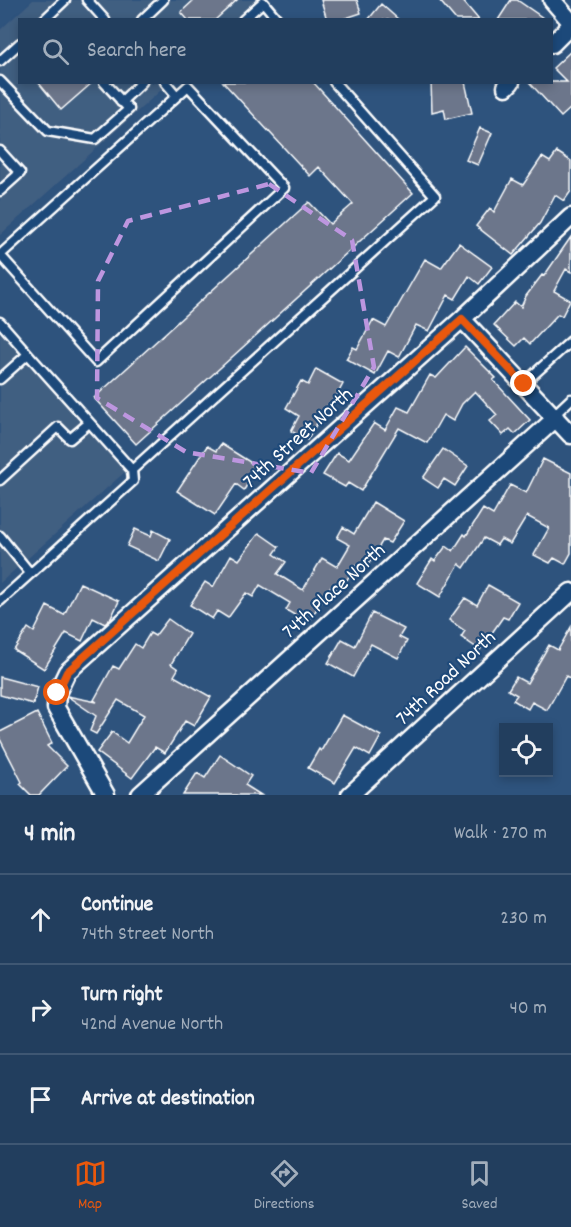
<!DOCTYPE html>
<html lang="en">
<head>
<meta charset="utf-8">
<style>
  :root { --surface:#223e5e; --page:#2a4564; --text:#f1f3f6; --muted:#a2aebc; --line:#3f5773; --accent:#ea580c }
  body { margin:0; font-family:Dekko,sans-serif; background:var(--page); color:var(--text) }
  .controls { position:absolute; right:18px; bottom:18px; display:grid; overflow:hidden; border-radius:0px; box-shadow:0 3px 9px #0003 }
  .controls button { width:54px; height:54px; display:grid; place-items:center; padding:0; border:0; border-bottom:2px solid var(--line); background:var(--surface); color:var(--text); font:30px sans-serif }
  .stop { position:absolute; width:18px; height:18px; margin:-14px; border:4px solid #ea580c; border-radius:50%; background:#fff }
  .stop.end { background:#ea580c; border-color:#fff; box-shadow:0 2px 6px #0008 }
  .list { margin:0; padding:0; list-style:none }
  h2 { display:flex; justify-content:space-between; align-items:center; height:78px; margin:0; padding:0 24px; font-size:26px }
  h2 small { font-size:20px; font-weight:400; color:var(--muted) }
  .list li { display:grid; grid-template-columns:39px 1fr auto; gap:18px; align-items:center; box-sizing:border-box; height:90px; padding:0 24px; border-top:2px solid var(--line) }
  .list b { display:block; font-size:22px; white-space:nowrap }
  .list p { margin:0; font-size:20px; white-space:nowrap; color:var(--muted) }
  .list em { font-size:20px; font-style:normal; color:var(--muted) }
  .icon { flex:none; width:33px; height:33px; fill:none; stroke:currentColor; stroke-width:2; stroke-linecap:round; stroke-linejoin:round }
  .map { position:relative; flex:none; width:571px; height:795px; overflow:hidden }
  .search { position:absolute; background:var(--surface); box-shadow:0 3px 9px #0003; left:18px; right:18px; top:18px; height:66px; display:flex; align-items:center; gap:15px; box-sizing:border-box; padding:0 21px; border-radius:0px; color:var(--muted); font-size:22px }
  .sheet { height:348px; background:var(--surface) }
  nav { display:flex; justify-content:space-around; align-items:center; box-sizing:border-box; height:84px; border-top:2px solid var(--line); background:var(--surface); font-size:16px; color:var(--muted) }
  nav a { display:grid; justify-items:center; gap:3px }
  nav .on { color:var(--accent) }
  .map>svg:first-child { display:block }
  .built { fill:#415e81 }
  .building { fill:#6c768b; stroke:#fff; stroke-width:1.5 }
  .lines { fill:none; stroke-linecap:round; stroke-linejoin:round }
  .lane-casing { stroke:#fff; stroke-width:13 }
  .street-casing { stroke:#fff; stroke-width:21 }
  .lane { stroke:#1f4a7a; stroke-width:8 }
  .street { stroke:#1f4a7a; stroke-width:16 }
  .route { stroke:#ea580c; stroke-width:8 }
  .marked { fill:none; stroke:#bd96df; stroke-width:4.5; stroke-dasharray:12 8; stroke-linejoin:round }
  .labels { text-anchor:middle; stroke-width:4.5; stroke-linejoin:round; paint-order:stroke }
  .street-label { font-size:21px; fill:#fff; stroke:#1f4a7a }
</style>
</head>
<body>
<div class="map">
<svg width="571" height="795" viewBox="0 0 571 795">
  <rect width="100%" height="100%" fill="#2e537d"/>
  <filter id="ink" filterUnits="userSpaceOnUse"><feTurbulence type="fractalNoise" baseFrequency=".0167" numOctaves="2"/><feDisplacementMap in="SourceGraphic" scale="12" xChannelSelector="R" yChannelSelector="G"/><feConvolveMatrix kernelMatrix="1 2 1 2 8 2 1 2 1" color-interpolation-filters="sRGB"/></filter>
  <g filter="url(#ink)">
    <!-- built -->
    <path class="built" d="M33,0H260L239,19L20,20V82L169,83L0,235V30Z
      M0,329L126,471L0,583Z"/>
    <!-- building -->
    <path class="building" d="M194,0H237L215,20H188L181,12Z
      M321,0H357L361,13L340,20H327Z
      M439,0H462L479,20H456Z
      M511,0H517L546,20H498Z
      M381,4L399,20H368Z
      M571,51V108L561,117L529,82H567L553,68Z
      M38,82H93L61,110Z
      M223,82H313L413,193L136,444L94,398L309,202L330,224L353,204L319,167L310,176Z
      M431,82H465L472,113L446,119L444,109L432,112Z
      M480,128L492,133L478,165L466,160Z
      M557,152L571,161V191L564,201L555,195L540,223L513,255L476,226L490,208L494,212L512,179L523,185L542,157L550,162Z
      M571,237V272L566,269L554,291L570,300L562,316L558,314L530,344L524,338L516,346L494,325L515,302L521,307L526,296L542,275L544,276Z
      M459,243L492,267L479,284L469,276L455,299L448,295L429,331L416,325L399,357L388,351L375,375L346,359L353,347L357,349L373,320L386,327L425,259L441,268Z
      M465,347L496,378L493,380L530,420L515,434L510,429L503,435L490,421L497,415L475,391L462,404L453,421L443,415L427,443L399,428L361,491L348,483L345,487L323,475L337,453L349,460L374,423L385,430L398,407L409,412L430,375L436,378Z
      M316,369L343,384L329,410L326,408L307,440L291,431L299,416L286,408L301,381L308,385Z
      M221,444L258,467L244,490L236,484L215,515L177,491L207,446L216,451Z
      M443,449L468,466L455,486L444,479L438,488L423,478Z
      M543,459L571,473V553L565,564L554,558L550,563L534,555L549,528L527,516L510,544L501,539L497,545L484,538L464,568L459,564L440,597L417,583L432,559L435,561L446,546L453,551L464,534L466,536L483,509L493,515L510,485L526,493Z
      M373,502L404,521L390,543L383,540L365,570L356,565L340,591L331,586L308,623L286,610L290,603L260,585L253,597L246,593L228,618L217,611L212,619L190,605L205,582L213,587L231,555L239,560L259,533L279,547L274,554L286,562L277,574L303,590L322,558L337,567L350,545L337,538L343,527L354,534Z
      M135,529L151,536L153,530L170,539L159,561L127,546Z
      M80,583L119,601L111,618L105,624L93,618L82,641L66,633L44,669L14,650L28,628L34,632L47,606L64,615Z
      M488,585L518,602L508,619L503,617L480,650L461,637L465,631L449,620L465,598L477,605Z
      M372,613L404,629L399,637L407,641L398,658L371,644L353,677L328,663L342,639L355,646Z
      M168,619L189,634L171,664L178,669L174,676L211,697L194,726L185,721L165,753L155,747L132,778L97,752L112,732L127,743L144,715L118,700L96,734L90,731L96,716L67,696L97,702L94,700L113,666L119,669L135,644L141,648L150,633L155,636Z
      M571,627V679L566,676L547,710L532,702L528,709L513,700L517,695L508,690L516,677L527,683L549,645L558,650Z
      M0,677L38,687L33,704L0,695Z
      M37,713L52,743L47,746L67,766L39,795H31L20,784L22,782L0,739V732Z
      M342,715L381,736L370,756L356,748L335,783L308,768L319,749L321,751Z
      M220,755L251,776L245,785L261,795H183L197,773L205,778Z"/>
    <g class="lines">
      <!-- lane casing -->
      <g class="lane-casing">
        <path id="lane" d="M87,0L105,20
          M44,20L65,0
          M142,20L163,0
          M243,20L263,2L278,20
          M0,61L20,43
          M0,81L48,131L95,139L129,109L104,82
          M121,102L142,82
          M0,151L20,173L0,191
          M0,255L96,362L284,188L188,86L177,96
          M0,255L177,96L165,82
          M0,322L28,354L0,379
          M523,384L571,341
          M553,416L571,399
          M132,470L435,196L334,82
          M0,480L58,427L70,439L89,423
          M0,536L30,573
          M0,601L133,481L132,470L28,354"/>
      </g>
      <!-- street casing -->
      <g class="street-casing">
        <path id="street" d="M552,0L571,22
          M552,44L571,25
          M506,87L511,82
          M462,319L571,435
          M106,795L56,708L57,693L67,672L462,319L571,217
          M140,795L556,418
          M350,795L571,592"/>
      </g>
      <!-- lane -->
      <use href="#lane" class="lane"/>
      <!-- street -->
      <use href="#street" class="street"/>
    </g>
  </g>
  <g class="lines" filter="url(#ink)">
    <!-- route -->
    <path class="route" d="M57,693L67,672L462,319L524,384"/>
  </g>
  <!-- marked area -->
  <path class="marked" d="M269,184L352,240L374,367L311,473L186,452L97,398L98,281L128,221Z"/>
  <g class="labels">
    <!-- street labels -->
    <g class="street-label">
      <text transform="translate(297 437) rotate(-42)" y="7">74th Street North</text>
      <text transform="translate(333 590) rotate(-42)" y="7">74th Place North</text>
      <text transform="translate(445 677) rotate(-43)" y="7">74th Road North</text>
    </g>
  </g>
</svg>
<div class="controls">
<button><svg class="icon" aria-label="locate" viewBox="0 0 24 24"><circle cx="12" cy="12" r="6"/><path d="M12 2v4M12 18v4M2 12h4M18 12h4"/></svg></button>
</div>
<div class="stop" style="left:57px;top:693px"></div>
<div class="stop end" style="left:524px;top:384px"></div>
<div class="search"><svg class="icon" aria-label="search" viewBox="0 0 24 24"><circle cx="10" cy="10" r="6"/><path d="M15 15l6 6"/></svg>Search here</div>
</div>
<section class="sheet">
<h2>4 min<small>Walk · 270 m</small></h2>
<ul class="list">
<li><svg class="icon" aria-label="ahead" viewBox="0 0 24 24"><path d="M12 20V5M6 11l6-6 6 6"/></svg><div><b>Continue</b><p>74th Street North</p></div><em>230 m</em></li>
<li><svg class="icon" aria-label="right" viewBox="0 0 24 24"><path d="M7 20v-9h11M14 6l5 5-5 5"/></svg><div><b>Turn right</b><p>42nd Avenue North</p></div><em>40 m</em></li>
<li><svg class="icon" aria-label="arrive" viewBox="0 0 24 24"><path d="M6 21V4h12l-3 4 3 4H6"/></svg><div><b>Arrive at destination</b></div></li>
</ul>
</section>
<nav>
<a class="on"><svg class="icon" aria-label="map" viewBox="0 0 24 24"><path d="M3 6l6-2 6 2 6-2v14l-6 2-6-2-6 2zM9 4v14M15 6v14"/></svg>Map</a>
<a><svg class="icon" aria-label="directions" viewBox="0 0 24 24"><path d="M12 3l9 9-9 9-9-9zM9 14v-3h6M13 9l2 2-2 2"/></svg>Directions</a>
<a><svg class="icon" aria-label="saved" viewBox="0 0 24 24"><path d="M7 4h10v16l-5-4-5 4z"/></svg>Saved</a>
</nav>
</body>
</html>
